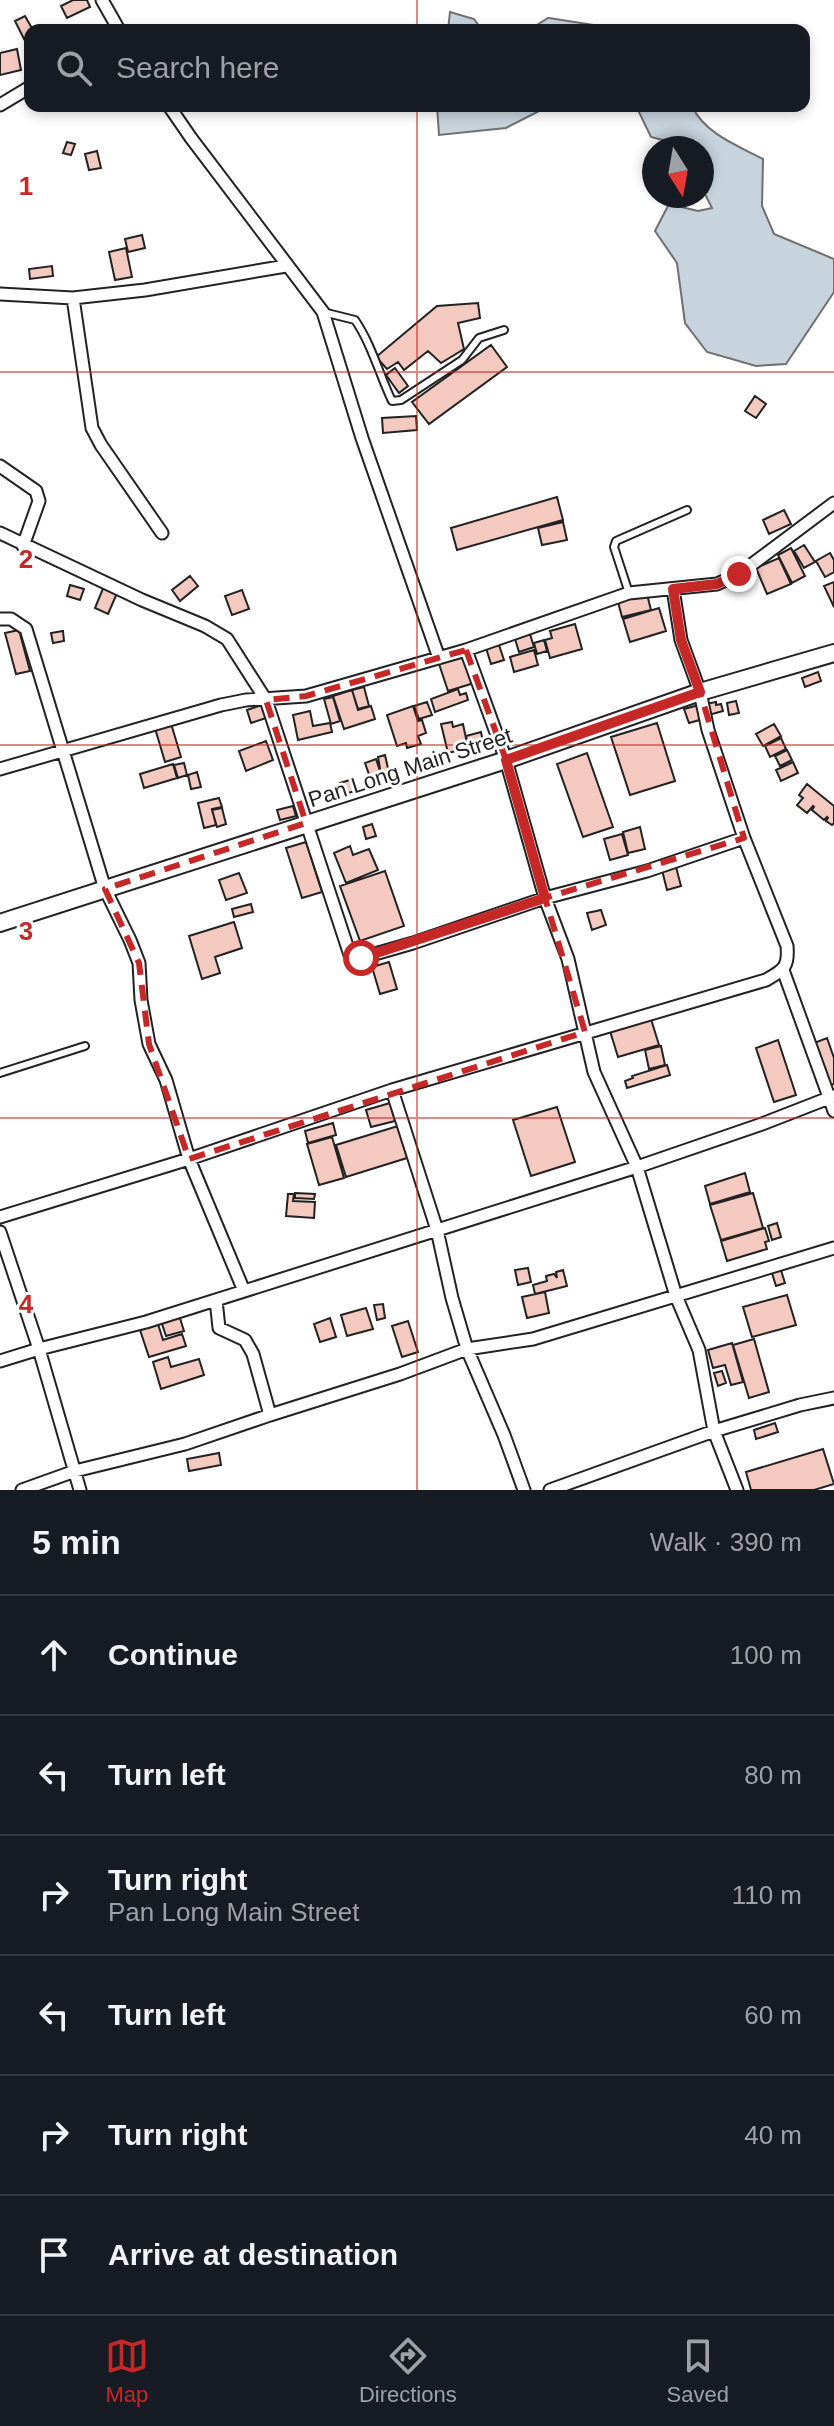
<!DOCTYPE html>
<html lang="en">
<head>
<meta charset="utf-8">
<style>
  :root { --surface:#171b24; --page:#242831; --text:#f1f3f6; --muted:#9ea1a6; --line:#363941; --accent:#c62828 }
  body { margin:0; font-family:Helvetica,sans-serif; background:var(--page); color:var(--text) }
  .compass { position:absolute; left:642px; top:136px; width:72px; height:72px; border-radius:50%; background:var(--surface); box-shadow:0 4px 12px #0003; rotate:169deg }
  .stop { position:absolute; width:24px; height:24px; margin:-18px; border:6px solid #c62828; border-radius:50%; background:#fff }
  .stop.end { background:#c62828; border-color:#fff; box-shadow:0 2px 8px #0008 }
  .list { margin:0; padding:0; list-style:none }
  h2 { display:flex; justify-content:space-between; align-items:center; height:104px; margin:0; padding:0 32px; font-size:34px }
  h2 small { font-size:26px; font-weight:400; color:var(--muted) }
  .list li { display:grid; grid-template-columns:52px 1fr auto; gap:24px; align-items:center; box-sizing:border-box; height:120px; padding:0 32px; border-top:2px solid var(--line) }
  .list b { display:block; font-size:30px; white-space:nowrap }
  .list p { margin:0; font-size:26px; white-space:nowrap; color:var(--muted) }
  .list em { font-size:26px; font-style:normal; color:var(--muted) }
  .icon { flex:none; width:44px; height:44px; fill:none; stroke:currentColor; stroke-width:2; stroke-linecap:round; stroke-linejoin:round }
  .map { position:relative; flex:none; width:834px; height:1490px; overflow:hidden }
  .search { position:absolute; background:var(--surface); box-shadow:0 4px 12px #0003; left:24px; right:24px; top:24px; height:88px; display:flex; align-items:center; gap:20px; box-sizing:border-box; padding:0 28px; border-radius:16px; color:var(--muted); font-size:30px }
  .sheet { height:824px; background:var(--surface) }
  nav { display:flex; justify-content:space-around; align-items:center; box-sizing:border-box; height:112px; border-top:2px solid var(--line); background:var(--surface); font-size:22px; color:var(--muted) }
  nav a { display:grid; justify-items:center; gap:4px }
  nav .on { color:var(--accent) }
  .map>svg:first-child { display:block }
  .water { fill:#c7d3dd; stroke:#6f6f6f; stroke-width:2 }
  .building { fill:#f3c9c0; stroke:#222; stroke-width:2 }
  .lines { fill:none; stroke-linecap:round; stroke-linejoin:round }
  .lane-casing { stroke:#222; stroke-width:10 }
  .street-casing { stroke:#222; stroke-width:15 }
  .secondary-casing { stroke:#222; stroke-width:20 }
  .lane { stroke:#fff; stroke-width:6 }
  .street { stroke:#fff; stroke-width:11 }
  .secondary { stroke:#fff; stroke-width:16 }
  .route { stroke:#c62828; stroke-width:10 }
  .marked { fill:none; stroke:#c62828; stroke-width:6; stroke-dasharray:16 10; stroke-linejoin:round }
  .grid { fill:none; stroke:#c62828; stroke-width:2; stroke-opacity:0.55 }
  .labels { text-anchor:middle; stroke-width:6; stroke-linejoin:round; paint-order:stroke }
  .street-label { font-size:22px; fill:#222; stroke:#fff }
  .grid-label { font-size:26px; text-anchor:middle; font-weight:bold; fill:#c62828; stroke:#fff; stroke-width:6; stroke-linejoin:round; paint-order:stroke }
</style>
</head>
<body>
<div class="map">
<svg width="834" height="1490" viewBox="0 0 834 1490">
  <rect width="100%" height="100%" fill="#fff"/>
  <!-- water -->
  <path class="water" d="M450,12L474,19L482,30H448Z
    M548,18H549L594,25L593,30H529Z
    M437,106H549L506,128L439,135Z
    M636,106H692C704,133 738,146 763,159L762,206L774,234L834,259V292L786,364L756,366L707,352L685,323L677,263L655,231L669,204L698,211L712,208L702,188V148H675L670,142L651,137Z"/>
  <!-- building -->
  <path class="building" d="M73,0H87L90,7L67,18L61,6Z
    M25,16L33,30H30V35L24,39L15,21Z
    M17,49L21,70L0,75V53Z
    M67,142L75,144L71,155L63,153Z
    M97,151L101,168L89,170L85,154Z
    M142,235L145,248L128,252L125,239Z
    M126,248L132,277L115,280L109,252Z
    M52,266L53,276L30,279L29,269Z
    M478,303L480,318L458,323L464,349L441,363L428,351L404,370L398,362L387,369L376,357L437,306Z
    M491,345L507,367L429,424L412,402Z
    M395,368L408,386L399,393L386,375Z
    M755,396L766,404L756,418L745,411Z
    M416,416L417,430L383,433L382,418Z
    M557,497L563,520L457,550L451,528Z
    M784,510L791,524L769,534L763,520Z
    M563,522L567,540L542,545L538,528Z
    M804,545L815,562L804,568L794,551Z
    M791,548L805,576L792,583L778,555Z
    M830,553L834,560V572L825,577L816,561Z
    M779,558L791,584L767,594L756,568Z
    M190,576L198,586L180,601L172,590Z
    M834,582V607L824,586Z
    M70,585L84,589L80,600L67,596Z
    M104,586L118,591L108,614L95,608Z
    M242,590L249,609L232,615L225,596Z
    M647,594L651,610L622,617L618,602Z
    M659,608L666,631L630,642L623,619Z
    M575,624L582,649L550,658L545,640L552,638L550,631Z
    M19,630L30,671L16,674L5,633Z
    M63,631L64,641L53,643L51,633Z
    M530,634L534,647L519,652L515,639Z
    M544,640L547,651L537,654L534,643Z
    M499,645L504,660L491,664L486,648Z
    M534,650L538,665L514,672L510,657Z
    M463,653L474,683L448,691L438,661Z
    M818,672L821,681L805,687L802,678Z
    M364,687L369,706L358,709L352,690Z
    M458,689L460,695L466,693L468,700L435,712L431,699Z
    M352,690L358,710L371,706L375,719L344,729L333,696Z
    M333,697L340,721L331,724L324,699Z
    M736,701L739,713L729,715L727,703Z
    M427,702L432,715L419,719L414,706Z
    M716,702V705L721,704L723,711L705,716V704Z
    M262,705L266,718L251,723L247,710Z
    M699,705L703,719L689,723L684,709Z
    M413,706L418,721L422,720L426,733L418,736L421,744L407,748L406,743L397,746L387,715Z
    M310,711L313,726L330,723L332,732L298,740L293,715Z
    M170,720L181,757L165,762L154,725Z
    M452,722L453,727L463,724L468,748L448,753L441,724Z
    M657,723L675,781L630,795L611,737Z
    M774,724L781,736L763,746L756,734Z
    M481,732L483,742L468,746L466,736Z
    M781,738L786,749L770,757L765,746Z
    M266,741L273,760L246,771L239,751Z
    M787,750L792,760L780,766L775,756Z
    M587,753L613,827L583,837L557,764Z
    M385,755L389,773L381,774L378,757Z
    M376,759L382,777L371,780L365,763Z
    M793,762L798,773L781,781L776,770Z
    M184,763L187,775L178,778L174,765Z
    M173,764L177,778L144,788L140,774Z
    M197,772L201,787L191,789L188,775Z
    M353,779L356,791L343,794L340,783Z
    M807,784L834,806V823L832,825L826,821L828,818L827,817L824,820L812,810L814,807L813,806L807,813L797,805L803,798L799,795Z
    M219,798L222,807L212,809L216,825L204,828L198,803Z
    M293,806L296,816L280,820L277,810Z
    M222,808L226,824L217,827L212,810Z
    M372,824L376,836L366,839L363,827Z
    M640,827L645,849L628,853L623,832Z
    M622,834L628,855L610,860L604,839Z
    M306,842L322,892L302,898L286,848Z
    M350,846L353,855L369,849L378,870L346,883L334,853Z
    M676,867L681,886L667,890L662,870Z
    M385,871L404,926L360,941L340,886Z
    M239,873L247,893L226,900L219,880Z
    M251,904L253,912L234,917L232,909Z
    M601,910L606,925L592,930L587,913Z
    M234,922L242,948L215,957L220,973L202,979L189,936Z
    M389,962L397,989L380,994L372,967Z
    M651,1019L659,1045L618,1057L610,1031Z
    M827,1038L834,1058V1084L828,1086L814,1043Z
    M778,1040L796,1095L774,1102L756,1048Z
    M661,1046L665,1065L649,1069L645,1050Z
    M667,1065L670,1075L627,1088L625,1081L633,1078L632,1076Z
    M390,1103L395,1121L371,1127L366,1110Z
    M557,1107L575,1162L531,1176L513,1120Z
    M333,1123L336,1135L308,1143L305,1131Z
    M398,1126L407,1158L346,1177L336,1145Z
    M332,1137L344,1178L319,1185L307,1144Z
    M745,1173L750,1192L710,1204L705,1186Z
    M295,1193L315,1194L314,1199L295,1198Z
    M753,1193L763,1228L721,1240L710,1205Z
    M288,1194H294L293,1201L315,1202L314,1218L286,1216Z
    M777,1223L781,1237L772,1240L768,1226Z
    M765,1228L769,1241L765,1242L767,1249L727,1261L721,1241Z
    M780,1267L785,1283L776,1286L771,1270Z
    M528,1268L531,1282L518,1285L515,1270Z
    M563,1270L567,1286L535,1294L533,1285L547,1281L546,1276L554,1274L557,1278L556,1272Z
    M545,1292L549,1313L527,1318L522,1297Z
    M787,1295L796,1325L752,1337L743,1307Z
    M383,1304L385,1318L377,1320L374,1305Z
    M366,1308L373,1329L347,1336L341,1315Z
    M179,1315L184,1331L166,1336L161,1321Z
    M330,1318L336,1337L320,1342L314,1324Z
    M408,1321L418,1352L402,1357L392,1326Z
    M158,1324L163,1340L182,1334L186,1346L149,1357L140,1330Z
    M754,1339L769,1392L749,1398L733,1345Z
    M732,1343L743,1382L731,1385L725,1365L713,1368L708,1350Z
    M168,1357L171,1367L199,1359L204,1375L161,1389L153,1362Z
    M722,1371L726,1383L718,1386L714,1373Z
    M775,1423L778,1432L756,1439L754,1430Z
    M823,1449L834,1484L814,1490H751L746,1472Z
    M219,1453L221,1465L189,1471L187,1459Z"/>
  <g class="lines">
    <!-- lane casing -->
    <g class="lane-casing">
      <path id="lane" d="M323,312L355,320C372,345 379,374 392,401L401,400L462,360L479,338L504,330
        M629,593L614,547L616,541L687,510
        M0,1073L85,1046"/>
    </g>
    <!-- street casing -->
    <g class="street-casing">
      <path id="street" d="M102,0L119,30
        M0,105L30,87
        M169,106L191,138L323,312L362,438L439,658
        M0,294L73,298L145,290L286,266
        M73,298L92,428L101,445L162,533
        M0,466L36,491L39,501L23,546
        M0,533L142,600L205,626L227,639L266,700L350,955L361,958L413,943L545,898L647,871L744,838
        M0,619H11L26,629L105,889L130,940L139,963L141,1000L149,1044L166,1080L189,1159L244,1291
        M466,650L506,760L545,898L568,959L594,1072L637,1167L676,1296L699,1350L714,1431L737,1490
        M0,769L221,705L246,700L306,696L466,650L629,593L717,584L739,574L834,503
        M783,970L834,1111
        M392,1090L437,1230L452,1298L467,1349L504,1435L524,1490
        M0,1217L189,1159L392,1090L766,980C783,970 789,968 787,946L744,838L708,730L700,692L681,640L673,589
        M0,1232L39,1349L146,1322L637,1167L762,1124L834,1096
        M216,1300L219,1328L245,1340L253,1354L270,1415L400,1374L467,1349L533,1339L834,1248
        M0,1361L39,1349L80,1490
        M22,1490L75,1471L185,1444L270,1415
        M550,1490L714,1431L800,1405L834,1398"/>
    </g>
    <!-- secondary casing -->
    <g class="secondary-casing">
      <path id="secondary" d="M0,923L506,760L700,692L834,653"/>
    </g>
    <!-- lane -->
    <use href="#lane" class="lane"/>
    <!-- street -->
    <use href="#street" class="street"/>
    <!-- secondary -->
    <use href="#secondary" class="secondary"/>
  </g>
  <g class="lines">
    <!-- route -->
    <path class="route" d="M361,958L545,898L506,760L700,692L681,640L673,589L717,584L739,574"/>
  </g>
  <!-- marked area -->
  <path class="marked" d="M466,650L506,760L700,692L744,838L545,898L585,1032L189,1159L149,1044L139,963L105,889L306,823L266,700L306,696Z"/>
  <!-- grid -->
  <path class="grid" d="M417,0V30M417,106V1490M0,372H834M0,745H834M0,1118H834"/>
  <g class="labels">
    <!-- street labels -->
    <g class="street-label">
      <text transform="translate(410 767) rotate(-18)" y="8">Pan Long Main Street</text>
    </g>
  </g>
  <g class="grid-label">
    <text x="26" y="195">1</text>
    <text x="26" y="568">2</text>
    <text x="26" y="940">3</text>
    <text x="26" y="1313">4</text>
  </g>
</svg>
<svg class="compass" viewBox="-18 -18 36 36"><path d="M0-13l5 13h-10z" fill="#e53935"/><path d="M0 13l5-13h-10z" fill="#9ea1a6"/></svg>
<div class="stop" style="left:361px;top:958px"></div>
<div class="stop end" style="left:739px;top:574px"></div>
<div class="search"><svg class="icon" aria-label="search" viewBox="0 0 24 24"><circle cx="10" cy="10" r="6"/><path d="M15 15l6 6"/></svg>Search here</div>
</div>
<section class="sheet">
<h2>5 min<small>Walk · 390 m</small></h2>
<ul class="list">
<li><svg class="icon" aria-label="ahead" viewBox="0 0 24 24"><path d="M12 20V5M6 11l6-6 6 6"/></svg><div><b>Continue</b></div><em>100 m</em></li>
<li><svg class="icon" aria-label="left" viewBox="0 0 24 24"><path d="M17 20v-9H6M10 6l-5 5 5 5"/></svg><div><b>Turn left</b></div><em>80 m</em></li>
<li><svg class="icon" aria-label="right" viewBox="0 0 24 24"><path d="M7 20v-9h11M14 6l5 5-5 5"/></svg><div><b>Turn right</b><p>Pan Long Main Street</p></div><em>110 m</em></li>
<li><svg class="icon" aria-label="left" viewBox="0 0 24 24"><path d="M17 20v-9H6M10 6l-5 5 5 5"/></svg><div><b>Turn left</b></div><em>60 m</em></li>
<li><svg class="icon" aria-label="right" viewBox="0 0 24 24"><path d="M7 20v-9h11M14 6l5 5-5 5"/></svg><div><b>Turn right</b></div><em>40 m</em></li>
<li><svg class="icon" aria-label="arrive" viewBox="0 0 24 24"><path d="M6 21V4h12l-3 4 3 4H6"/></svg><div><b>Arrive at destination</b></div></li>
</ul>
</section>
<nav>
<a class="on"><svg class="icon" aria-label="map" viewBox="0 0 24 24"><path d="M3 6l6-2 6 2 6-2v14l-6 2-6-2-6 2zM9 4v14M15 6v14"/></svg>Map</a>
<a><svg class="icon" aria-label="directions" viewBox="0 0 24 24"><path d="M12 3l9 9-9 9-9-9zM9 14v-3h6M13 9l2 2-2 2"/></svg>Directions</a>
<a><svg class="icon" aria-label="saved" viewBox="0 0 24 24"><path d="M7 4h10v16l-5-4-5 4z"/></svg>Saved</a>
</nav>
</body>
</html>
